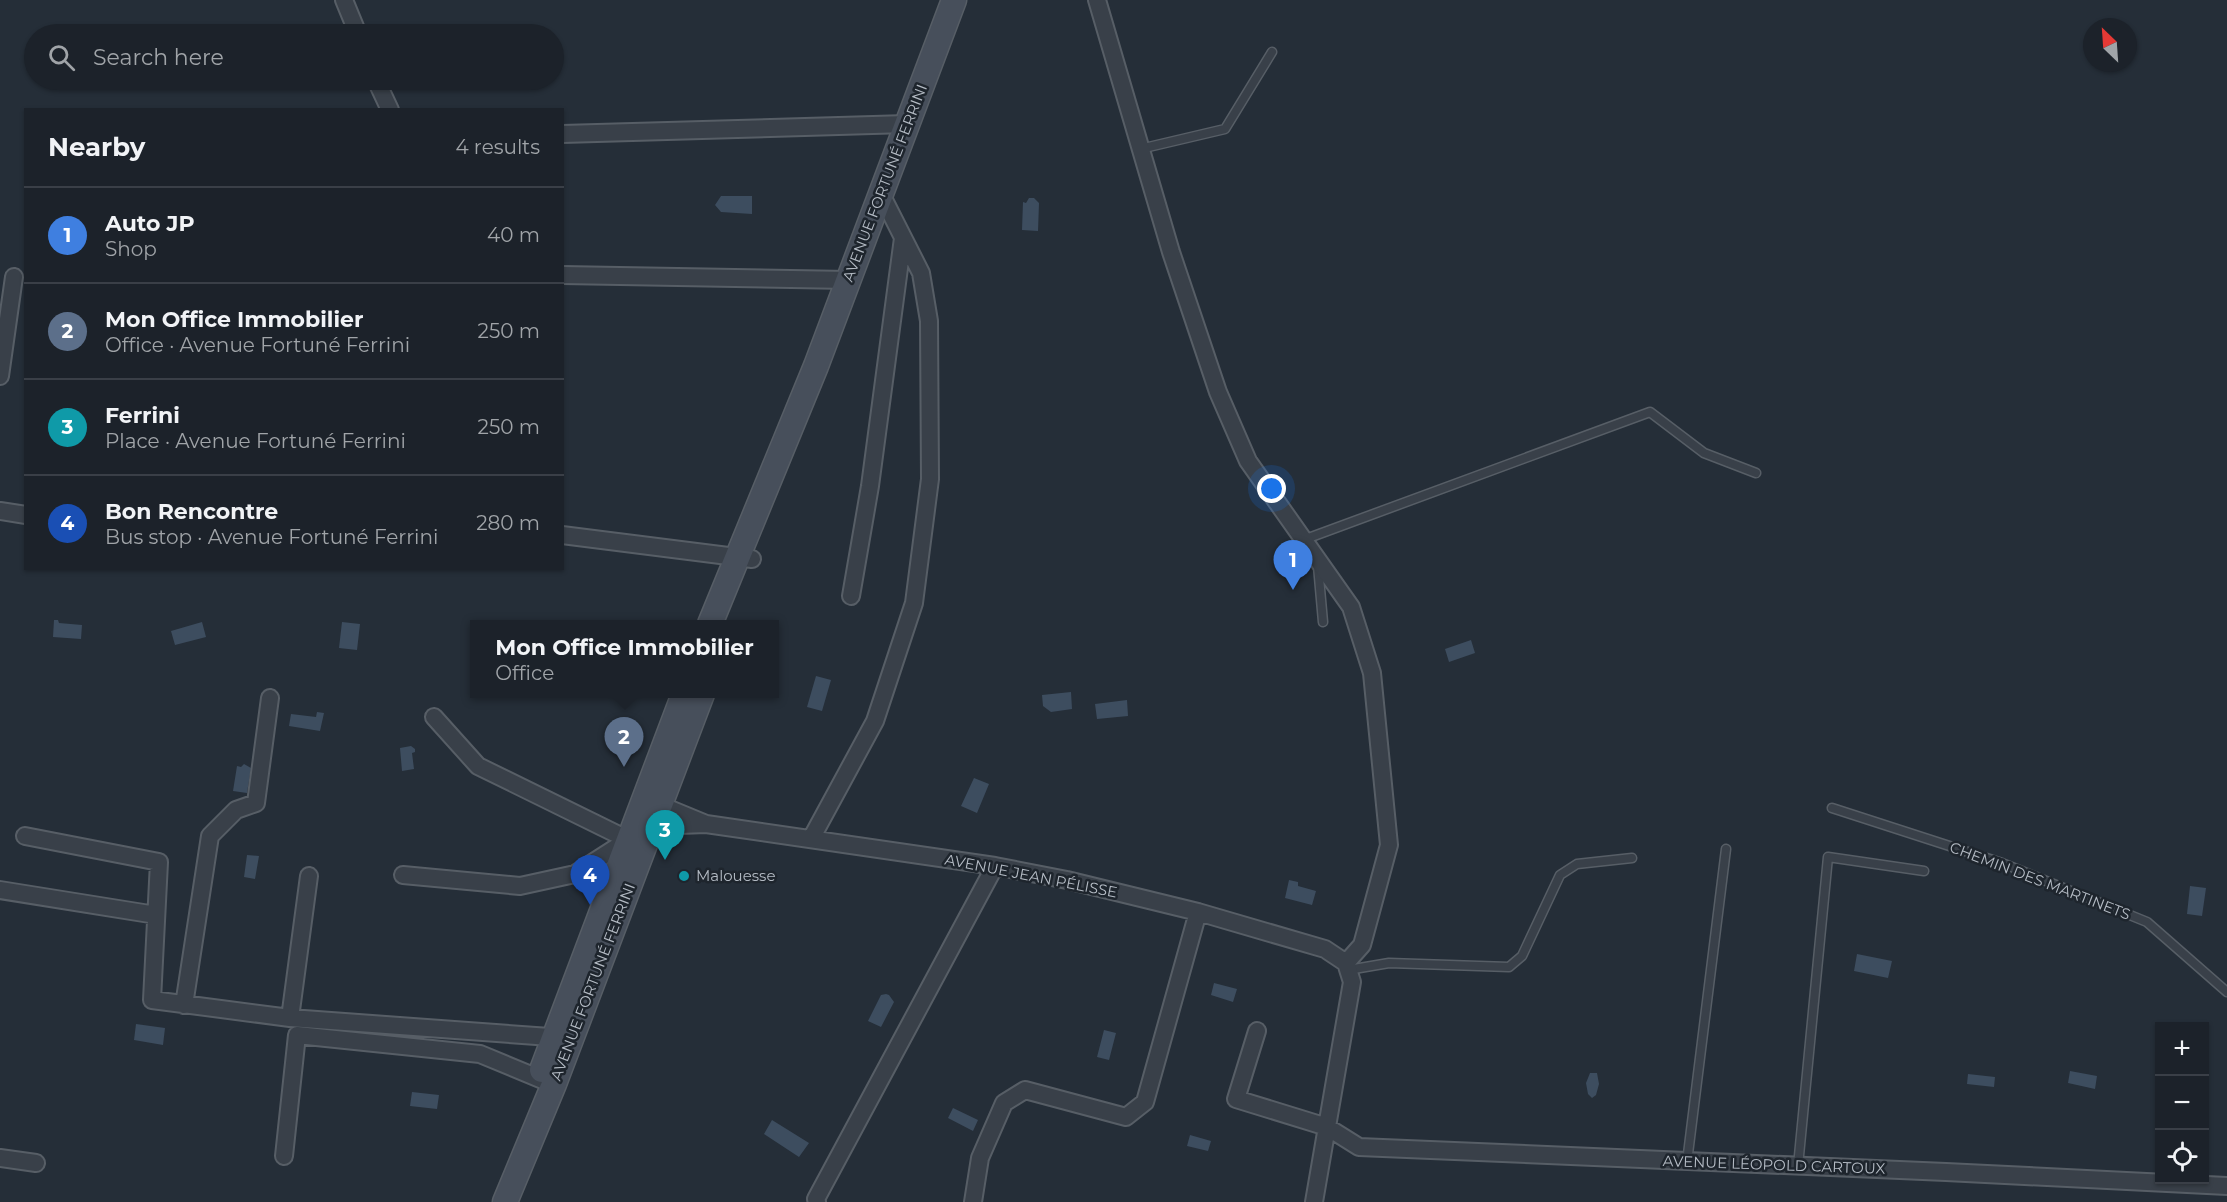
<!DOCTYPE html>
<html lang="en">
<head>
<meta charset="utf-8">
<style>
  :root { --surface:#1c222a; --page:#252a32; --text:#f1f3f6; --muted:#a0a4a8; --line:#3a3f47; --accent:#ea580c }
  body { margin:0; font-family:Montserrat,sans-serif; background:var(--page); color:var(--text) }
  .controls { position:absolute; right:18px; bottom:18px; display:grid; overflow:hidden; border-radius:0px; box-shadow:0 2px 4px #0004 }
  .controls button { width:54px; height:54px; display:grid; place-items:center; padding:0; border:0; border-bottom:2px solid var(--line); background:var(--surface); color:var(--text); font:30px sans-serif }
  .compass { position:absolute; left:2083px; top:18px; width:54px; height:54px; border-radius:50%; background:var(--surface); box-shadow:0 2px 4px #0004; rotate:335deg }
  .you { position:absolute; left:1272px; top:489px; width:21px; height:21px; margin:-15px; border:4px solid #fff; border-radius:50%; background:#1a73e8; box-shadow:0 0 0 9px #1a73e833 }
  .badge { display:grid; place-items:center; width:39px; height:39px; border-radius:50%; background:var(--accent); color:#fff; font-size:20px; font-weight:700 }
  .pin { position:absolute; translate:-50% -50px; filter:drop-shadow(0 2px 3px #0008) }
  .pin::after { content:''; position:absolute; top:32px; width:21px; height:18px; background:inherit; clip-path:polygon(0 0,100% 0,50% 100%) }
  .popup { position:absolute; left:470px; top:620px; width:309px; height:78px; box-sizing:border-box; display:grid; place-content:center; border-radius:0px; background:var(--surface); filter:drop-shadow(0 2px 4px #0005); font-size:20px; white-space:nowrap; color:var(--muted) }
  .popup b { font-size:22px; color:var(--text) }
  .popup::after { content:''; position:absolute; left:50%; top:100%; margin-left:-12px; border:12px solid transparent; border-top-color:var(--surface) }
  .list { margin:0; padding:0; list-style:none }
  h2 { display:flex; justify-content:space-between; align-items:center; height:78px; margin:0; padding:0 24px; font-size:26px }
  h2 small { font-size:20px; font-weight:400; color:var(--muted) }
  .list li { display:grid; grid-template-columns:39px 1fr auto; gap:18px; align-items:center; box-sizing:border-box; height:96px; padding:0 24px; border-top:2px solid var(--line) }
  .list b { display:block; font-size:22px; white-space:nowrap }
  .list p { margin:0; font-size:20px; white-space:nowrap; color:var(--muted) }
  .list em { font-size:20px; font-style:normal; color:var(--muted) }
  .icon { flex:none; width:33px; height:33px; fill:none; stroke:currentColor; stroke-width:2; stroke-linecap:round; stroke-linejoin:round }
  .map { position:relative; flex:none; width:2227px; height:1202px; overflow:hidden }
  .search { position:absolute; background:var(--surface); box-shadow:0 2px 4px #0004; left:24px; top:24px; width:540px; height:66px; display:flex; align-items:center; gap:15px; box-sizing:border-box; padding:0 21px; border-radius:33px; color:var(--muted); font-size:22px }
  .panel { position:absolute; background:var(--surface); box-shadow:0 2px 4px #0004; left:24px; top:108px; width:540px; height:462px; border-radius:0px }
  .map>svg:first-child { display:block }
  .water { fill:#3d4d5f }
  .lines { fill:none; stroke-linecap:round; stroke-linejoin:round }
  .service-casing { stroke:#575e66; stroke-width:11 }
  .minor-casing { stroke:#575e66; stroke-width:20 }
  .secondary-casing { stroke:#575e66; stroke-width:27 }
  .service { stroke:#394049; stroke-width:8 }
  .minor { stroke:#394049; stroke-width:16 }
  .secondary { stroke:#474f5b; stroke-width:24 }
  .culture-dot { fill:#0f9aa8; stroke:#1e252d; stroke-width:2 }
  .labels { text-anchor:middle; stroke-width:5; stroke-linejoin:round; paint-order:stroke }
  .street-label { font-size:15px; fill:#b4bbc4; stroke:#1e252d }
  .poi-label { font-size:15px; fill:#b4bbc4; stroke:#1e252d; text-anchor:start }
</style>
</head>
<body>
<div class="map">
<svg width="2227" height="1202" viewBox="0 0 2227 1202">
  <rect width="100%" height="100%" fill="#252e38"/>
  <!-- water -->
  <path class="water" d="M721,196H752V214L721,212L715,205Z
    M1029,198H1034L1039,203L1038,231L1022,230L1023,202L1026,203Z
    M54,620H58L59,623L82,625L81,639L53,637Z
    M202,622L206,637L175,645L171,631Z
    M342,622L360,624L357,650L339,648Z
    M1471,640L1475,653L1449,662L1445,649Z
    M816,676L831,680L822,711L807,707Z
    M1071,692L1072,709L1051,712L1043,706L1042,695Z
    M1127,700L1128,716L1097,719L1095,704Z
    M317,712L324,713L320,731L289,726L291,714L316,717Z
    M411,746L415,749V752L412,753L414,769L402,771L400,748Z
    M244,764L251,768L247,793L233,791L237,766L241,767Z
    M974,778L989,784L977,813L961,806Z
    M247,855L259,856L255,879L244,877Z
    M1289,880L1298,882V886L1316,891L1312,905L1285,898Z
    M2190,886L2206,888L2202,916L2187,914Z
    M1857,954L1892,961L1888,978L1854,971Z
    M1214,983L1237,989L1233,1002L1211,995Z
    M886,994L889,995L894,1002L881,1027L868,1021L881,995Z
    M136,1024L165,1028L163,1045L134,1040Z
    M1104,1030L1116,1033L1109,1060L1097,1057Z
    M2070,1071L2097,1076L2095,1089L2068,1083Z
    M1590,1073H1597L1599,1084L1596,1095L1592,1098L1588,1094L1586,1083Z
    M1968,1074L1995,1077L1994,1087L1967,1084Z
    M412,1092L439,1095L437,1109L410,1106Z
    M953,1108L978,1120L973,1131L948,1118Z
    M772,1120L809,1143L799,1157L764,1134Z
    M1190,1135L1211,1141L1208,1151L1187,1146Z"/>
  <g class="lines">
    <!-- service casing -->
    <g class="service-casing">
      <path id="service" d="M1140,149L1225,129L1272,52
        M1303,540L1650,412L1704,453L1756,473
        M1318,566L1323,622
        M1832,808L2002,863L2147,922L2227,992
        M1348,970L1389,963L1509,967L1522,956L1560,875L1577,864L1632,858
        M1687,1162L1726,849
        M1798,1166L1828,857L1924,871"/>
    </g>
    <!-- minor casing -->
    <g class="minor-casing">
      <path id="minor" d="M344,0L358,34
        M1097,0L1171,252L1218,392L1248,461L1351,607L1372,673L1389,845L1362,945L1346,963
        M376,80L390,110
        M562,134L907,124
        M562,275L849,280
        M0,376L14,277
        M0,511L26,515
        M562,535L752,559
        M851,596L870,486L903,238
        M434,717L478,766L639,845
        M652,806L660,805L706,824
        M646,822L652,826L706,824L995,866L1067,880L1198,912L1325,949L1346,963
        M25,836L159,862L152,1000L290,1018L564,1038
        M811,839L875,721L914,603L930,479L929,321L921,273L881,194
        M403,875L520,886L575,874L628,840
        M0,890L156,915
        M184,1005L210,836L236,810L256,803L270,698
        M290,1018L309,876
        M1257,1031L1236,1099L1327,1127L1359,1147L1946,1172L2227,1186
        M284,1156L297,1035L480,1054L550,1083
        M0,1158L36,1163
        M817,1202L816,1199L995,866
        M973,1202L980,1158L1004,1103L1025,1090L1126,1117L1145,1102L1198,912
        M1314,1202L1352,982L1346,963"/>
    </g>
    <!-- secondary casing -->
    <g class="secondary-casing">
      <path id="secondary" d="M710,624L816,366L954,0
        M542,1070L684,694
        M505,1202L554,1084L702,694"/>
    </g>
    <!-- service -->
    <use href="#service" class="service"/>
    <!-- minor -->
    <use href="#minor" class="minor"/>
    <!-- secondary -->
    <use href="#secondary" class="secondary"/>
  </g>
  <!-- markers -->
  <circle class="culture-dot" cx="684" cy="876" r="6"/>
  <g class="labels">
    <!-- street labels -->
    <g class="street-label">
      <text transform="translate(885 183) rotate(-69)" y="5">AVENUE FORTUNÉ FERRINI</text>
      <text transform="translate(1031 876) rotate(11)" y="5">AVENUE JEAN PÉLISSE</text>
      <text transform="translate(2040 881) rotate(21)" y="5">CHEMIN DES MARTINETS</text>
      <text transform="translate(593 982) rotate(-69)" y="5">AVENUE FORTUNÉ FERRINI</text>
      <text transform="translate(1774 1165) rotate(2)" y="5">AVENUE LÉOPOLD CARTOUX</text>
    </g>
    <!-- poi labels -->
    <g class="poi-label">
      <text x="696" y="881">Malouesse</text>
    </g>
  </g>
</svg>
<div class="controls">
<button>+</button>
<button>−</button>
<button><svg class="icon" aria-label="locate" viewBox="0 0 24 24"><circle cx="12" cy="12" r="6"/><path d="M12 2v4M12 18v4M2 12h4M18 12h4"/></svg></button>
</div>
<svg class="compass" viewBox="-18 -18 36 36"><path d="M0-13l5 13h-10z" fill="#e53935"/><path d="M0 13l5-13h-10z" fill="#a0a4a8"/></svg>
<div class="you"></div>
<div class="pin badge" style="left:1293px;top:590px;background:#3f7fe0">1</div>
<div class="pin badge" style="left:624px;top:767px;background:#5c6f8a">2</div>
<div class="popup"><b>Mon Office Immobilier</b>Office</div>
<div class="pin badge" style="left:665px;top:860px;background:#0f9aa8">3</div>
<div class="pin badge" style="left:590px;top:905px;background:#1a4fb4">4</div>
<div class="search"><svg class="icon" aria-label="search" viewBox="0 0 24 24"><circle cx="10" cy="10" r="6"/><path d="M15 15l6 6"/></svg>Search here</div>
<section class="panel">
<h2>Nearby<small>4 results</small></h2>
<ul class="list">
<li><span class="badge" style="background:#3f7fe0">1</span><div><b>Auto JP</b><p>Shop</p></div><em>40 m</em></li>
<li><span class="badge" style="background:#5c6f8a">2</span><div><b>Mon Office Immobilier</b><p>Office · Avenue Fortuné Ferrini</p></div><em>250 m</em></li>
<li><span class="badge" style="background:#0f9aa8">3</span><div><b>Ferrini</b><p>Place · Avenue Fortuné Ferrini</p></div><em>250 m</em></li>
<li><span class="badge" style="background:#1a4fb4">4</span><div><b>Bon Rencontre</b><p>Bus stop · Avenue Fortuné Ferrini</p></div><em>280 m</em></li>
</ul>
</section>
</div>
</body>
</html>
